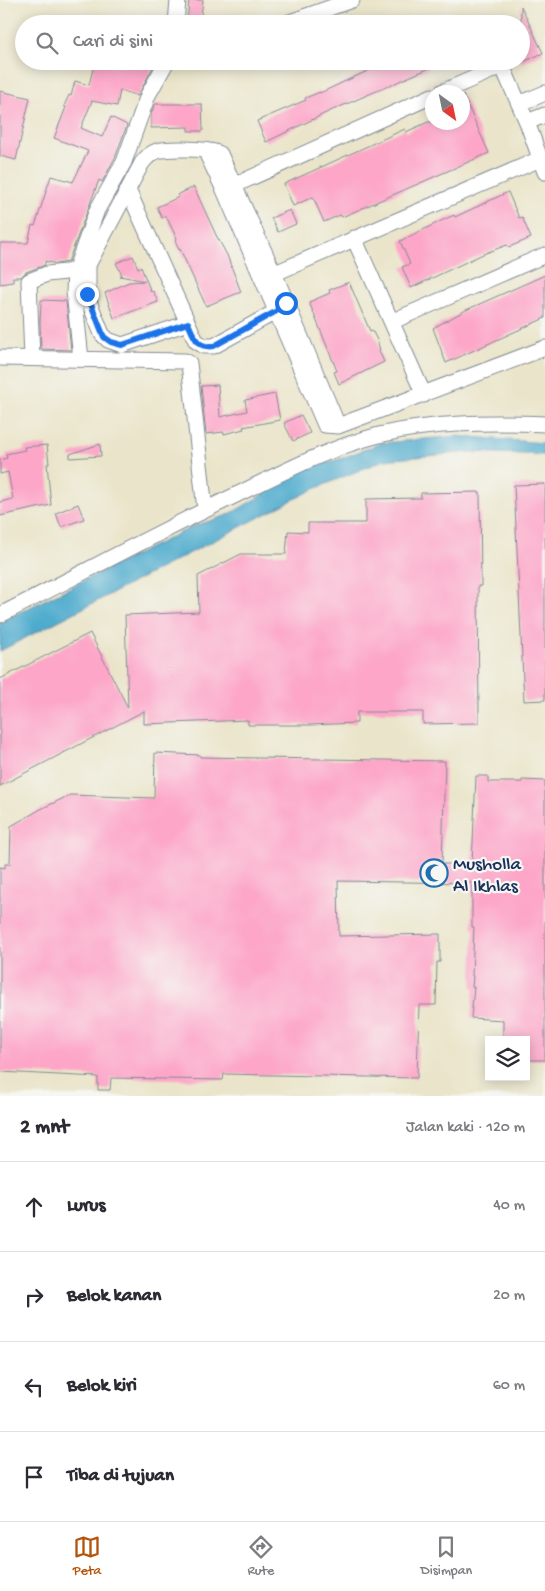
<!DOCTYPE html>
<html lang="id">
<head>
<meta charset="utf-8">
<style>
  :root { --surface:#fff; --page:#f2f2f3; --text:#2b2b33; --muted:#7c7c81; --line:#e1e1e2; --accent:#b45309 }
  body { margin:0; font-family:"Gochi Hand",sans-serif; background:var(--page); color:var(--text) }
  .controls { position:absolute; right:15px; bottom:15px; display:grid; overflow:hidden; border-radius:0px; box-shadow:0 2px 12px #0003 }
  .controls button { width:45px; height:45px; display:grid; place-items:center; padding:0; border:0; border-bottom:1px solid var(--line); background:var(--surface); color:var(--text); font:25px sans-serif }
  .compass { position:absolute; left:425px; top:85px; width:45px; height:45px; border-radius:50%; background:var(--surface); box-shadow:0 2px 12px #0003; rotate:147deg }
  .stop { position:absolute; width:15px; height:15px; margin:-11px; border:4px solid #1a73e8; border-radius:50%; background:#fff }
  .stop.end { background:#1a73e8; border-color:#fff; box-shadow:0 1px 5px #0008 }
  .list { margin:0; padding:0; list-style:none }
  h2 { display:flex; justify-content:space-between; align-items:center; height:65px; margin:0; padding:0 20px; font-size:21px }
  h2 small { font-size:16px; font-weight:400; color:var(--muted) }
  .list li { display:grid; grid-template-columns:32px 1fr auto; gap:15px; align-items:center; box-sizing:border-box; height:90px; padding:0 20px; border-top:1px solid var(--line) }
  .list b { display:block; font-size:19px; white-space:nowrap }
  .list em { font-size:16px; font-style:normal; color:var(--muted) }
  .icon { flex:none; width:28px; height:28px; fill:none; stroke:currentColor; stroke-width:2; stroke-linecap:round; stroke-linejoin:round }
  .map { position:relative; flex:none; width:545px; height:1096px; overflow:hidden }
  .search { position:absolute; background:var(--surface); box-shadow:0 2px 12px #0003; left:15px; right:15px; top:15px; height:55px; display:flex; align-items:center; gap:12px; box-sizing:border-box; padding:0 18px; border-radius:28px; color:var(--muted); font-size:19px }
  .sheet { height:425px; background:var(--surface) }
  nav { display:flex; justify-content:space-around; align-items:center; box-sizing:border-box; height:70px; border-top:1px solid var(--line); background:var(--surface); font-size:14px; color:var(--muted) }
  nav a { display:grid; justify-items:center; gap:2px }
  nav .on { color:var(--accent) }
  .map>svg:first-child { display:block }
  .water { fill:#4eabcd; stroke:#346d96 }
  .building { fill:#fda6c8 }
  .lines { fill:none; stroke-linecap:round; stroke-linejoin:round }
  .minor-casing { stroke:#828a94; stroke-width:17 }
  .minor { stroke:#fff; stroke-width:15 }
  .route { stroke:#1a73e8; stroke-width:6 }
  .labels { text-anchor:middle; stroke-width:4.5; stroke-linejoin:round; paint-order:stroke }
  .poi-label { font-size:19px; fill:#1b2f5e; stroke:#f6f6f2; text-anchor:start }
</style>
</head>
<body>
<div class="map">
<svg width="545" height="1096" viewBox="0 0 545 1096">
  <rect width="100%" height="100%" fill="#f6f6f2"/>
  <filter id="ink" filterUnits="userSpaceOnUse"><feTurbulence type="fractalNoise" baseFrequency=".02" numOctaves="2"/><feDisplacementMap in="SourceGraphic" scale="10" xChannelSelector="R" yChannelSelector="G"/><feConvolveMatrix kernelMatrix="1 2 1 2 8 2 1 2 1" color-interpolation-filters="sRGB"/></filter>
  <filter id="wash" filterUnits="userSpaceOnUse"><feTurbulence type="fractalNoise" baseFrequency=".0096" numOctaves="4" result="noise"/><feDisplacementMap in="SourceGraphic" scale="20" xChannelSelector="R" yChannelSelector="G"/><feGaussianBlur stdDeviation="1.12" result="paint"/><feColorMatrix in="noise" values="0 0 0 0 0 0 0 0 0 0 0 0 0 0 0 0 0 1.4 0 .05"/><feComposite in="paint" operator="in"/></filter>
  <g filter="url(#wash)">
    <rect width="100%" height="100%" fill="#eae5ca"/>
    <!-- water -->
    <path class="water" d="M457,436L545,443V455L471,452L384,460L312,490L0,651V622L194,526L228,515L310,467L340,459L381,443Z"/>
    <g id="blocks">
      <!-- building -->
      <path class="building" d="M189,0H203L200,24H187Z
        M521,6L543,53L521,63Z
        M95,61H156L138,96L120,90L117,106L92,101L81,128L102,137L111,117L127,125L115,158L102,182L99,180L68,262L56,264L45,261V265L26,272L21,277H13V282L0,284V243H28L32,225L35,226L51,176L73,182L88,151L54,138L66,107L64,106L69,95L71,96L75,81L89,85Z
        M389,61H446L328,112L266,142L257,121L306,100L305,98L320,92V93Z
        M0,91L30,98L16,160L0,156Z
        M463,95L489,153L342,217L340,215L324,222L313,197L293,206L284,184L405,129L406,132L428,122H462Z
        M155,104H202L203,131H188V127L151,128V114Z
        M194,187L216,235L227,255L241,292L206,306L180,249L179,250L175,240L177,239L166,216L162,218L157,207L179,197L177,195Z
        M508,192L519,218L522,217L531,238L509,247L507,245L483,254L411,288L402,267L410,264L400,241L441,221L454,215L455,217Z
        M290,210L296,224L278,232L271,218Z
        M133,256L138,268L141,267L151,292L153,291L158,302L114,318L105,293L129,282L145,281L120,276L122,275L116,263Z
        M545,275V318L446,363L433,328L466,310Z
        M349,282L370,331L372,330L377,340L380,350L379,351L384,362L339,384L334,372L337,371L309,302L330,293L329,290Z
        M41,300L66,301L71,350L41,349L40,323Z
        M218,385L220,417L247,411L245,400L275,394L280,420L243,427L244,429L224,434V432L206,434L201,386Z
        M301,415L310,433L293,441L284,423Z
        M100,444L101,456L70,458V454Z
        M47,445L49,464H47L51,505L0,516V502L13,499L8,472L0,474V460L7,458L6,454L25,450L24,447Z
        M545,484V700L524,701L514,485Z
        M480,492L481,586H478L479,723L423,724V712H357V723L310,725H248V720L144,724V711L0,786V679L90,633L128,708L125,615L199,612L198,576L241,554H286L288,531L308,532V523H366V499L421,498V493Z
        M78,504L84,519L61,527L56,513Z
        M155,753L200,755V757L445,761L442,864H472L476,776H488V782H522V780L545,781V1060H526V1040H503V1020L471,1018L474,987H472L473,976H472L474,927H472V883L338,881L339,936L440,934V962H437L436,1005H419L417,1078L224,1074L223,1080L111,1078L110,1090H98V1077L0,1072V867L5,868V864H10L11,826L41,809L70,795L154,798Z"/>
    </g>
  </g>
  <g filter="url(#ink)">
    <use href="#blocks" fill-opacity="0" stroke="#828a94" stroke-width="1"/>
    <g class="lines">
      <!-- minor casing -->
      <g class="minor-casing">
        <path id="minor" d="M176,24L178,0
          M284,24L352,0
          M500,61L527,122L545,172
          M442,92L502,66
          M519,104L545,93
          M527,122L545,115
          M205,150L224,190L325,425L338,426L545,348
          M226,189L432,96
          M128,190L196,341L204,346H214L275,312L283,306
          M354,238L424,395
          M75,271L74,292L81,359
          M266,277L540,159
          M393,321L545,255
          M188,323L122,345L108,340L102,334L88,299V265L142,163C146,158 150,153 157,151C168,148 211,148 220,154L274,273L338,426
          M0,358L185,361L189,363L205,510
          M32,358L29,281L47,274L75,271L97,210L124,162L148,95L167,61
          M0,615C79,575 157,533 236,495C283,472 329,448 379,435C433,422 490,422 545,424"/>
      </g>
      <!-- minor -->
      <use href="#minor" class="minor"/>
    </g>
  </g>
  <g class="lines" filter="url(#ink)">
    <!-- route -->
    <path class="route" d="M87,294L104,337L111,342L122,345L188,323C194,336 197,349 214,346L275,312L286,303"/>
  </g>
  <!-- icons -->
  <defs>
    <g id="mosque-ring" transform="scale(1.4375)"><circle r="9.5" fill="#f6f6f2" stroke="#1f6fb2" stroke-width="1.5"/><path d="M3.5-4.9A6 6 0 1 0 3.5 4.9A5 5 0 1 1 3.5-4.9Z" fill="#1f6fb2"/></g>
  </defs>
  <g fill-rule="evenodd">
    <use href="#mosque-ring" x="434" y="873"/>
  </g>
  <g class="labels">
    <!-- poi labels -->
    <g class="poi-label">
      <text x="453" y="869">Musholla<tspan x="453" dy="22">Al Ikhlas</tspan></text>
    </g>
  </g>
</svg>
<div class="controls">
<button><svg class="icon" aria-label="layers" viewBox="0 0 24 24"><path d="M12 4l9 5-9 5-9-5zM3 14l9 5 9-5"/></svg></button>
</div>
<svg class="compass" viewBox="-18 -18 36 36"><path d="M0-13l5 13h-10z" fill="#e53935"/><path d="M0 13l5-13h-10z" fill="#7c7c81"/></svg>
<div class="stop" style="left:286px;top:303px"></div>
<div class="stop end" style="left:87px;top:294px"></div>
<div class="search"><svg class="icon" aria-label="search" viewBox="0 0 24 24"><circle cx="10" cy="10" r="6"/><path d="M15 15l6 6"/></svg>Cari di sini</div>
</div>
<section class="sheet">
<h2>2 mnt<small>Jalan kaki · 120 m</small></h2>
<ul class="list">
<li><svg class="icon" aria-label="ahead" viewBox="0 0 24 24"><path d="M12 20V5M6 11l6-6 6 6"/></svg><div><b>Lurus</b></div><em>40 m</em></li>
<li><svg class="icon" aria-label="right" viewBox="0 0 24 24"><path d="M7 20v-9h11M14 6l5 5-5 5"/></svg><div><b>Belok kanan</b></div><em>20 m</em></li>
<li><svg class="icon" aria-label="left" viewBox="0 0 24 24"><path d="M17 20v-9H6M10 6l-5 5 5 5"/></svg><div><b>Belok kiri</b></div><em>60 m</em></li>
<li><svg class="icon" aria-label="arrive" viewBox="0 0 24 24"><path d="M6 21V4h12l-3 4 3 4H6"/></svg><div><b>Tiba di tujuan</b></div></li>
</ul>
</section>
<nav>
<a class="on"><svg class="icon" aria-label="map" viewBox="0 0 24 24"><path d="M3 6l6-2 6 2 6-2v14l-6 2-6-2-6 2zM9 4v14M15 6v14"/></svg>Peta</a>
<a><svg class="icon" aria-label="directions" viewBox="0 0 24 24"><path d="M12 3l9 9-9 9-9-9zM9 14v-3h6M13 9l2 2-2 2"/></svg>Rute</a>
<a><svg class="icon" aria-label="saved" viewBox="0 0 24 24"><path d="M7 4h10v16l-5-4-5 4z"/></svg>Disimpan</a>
</nav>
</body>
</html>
